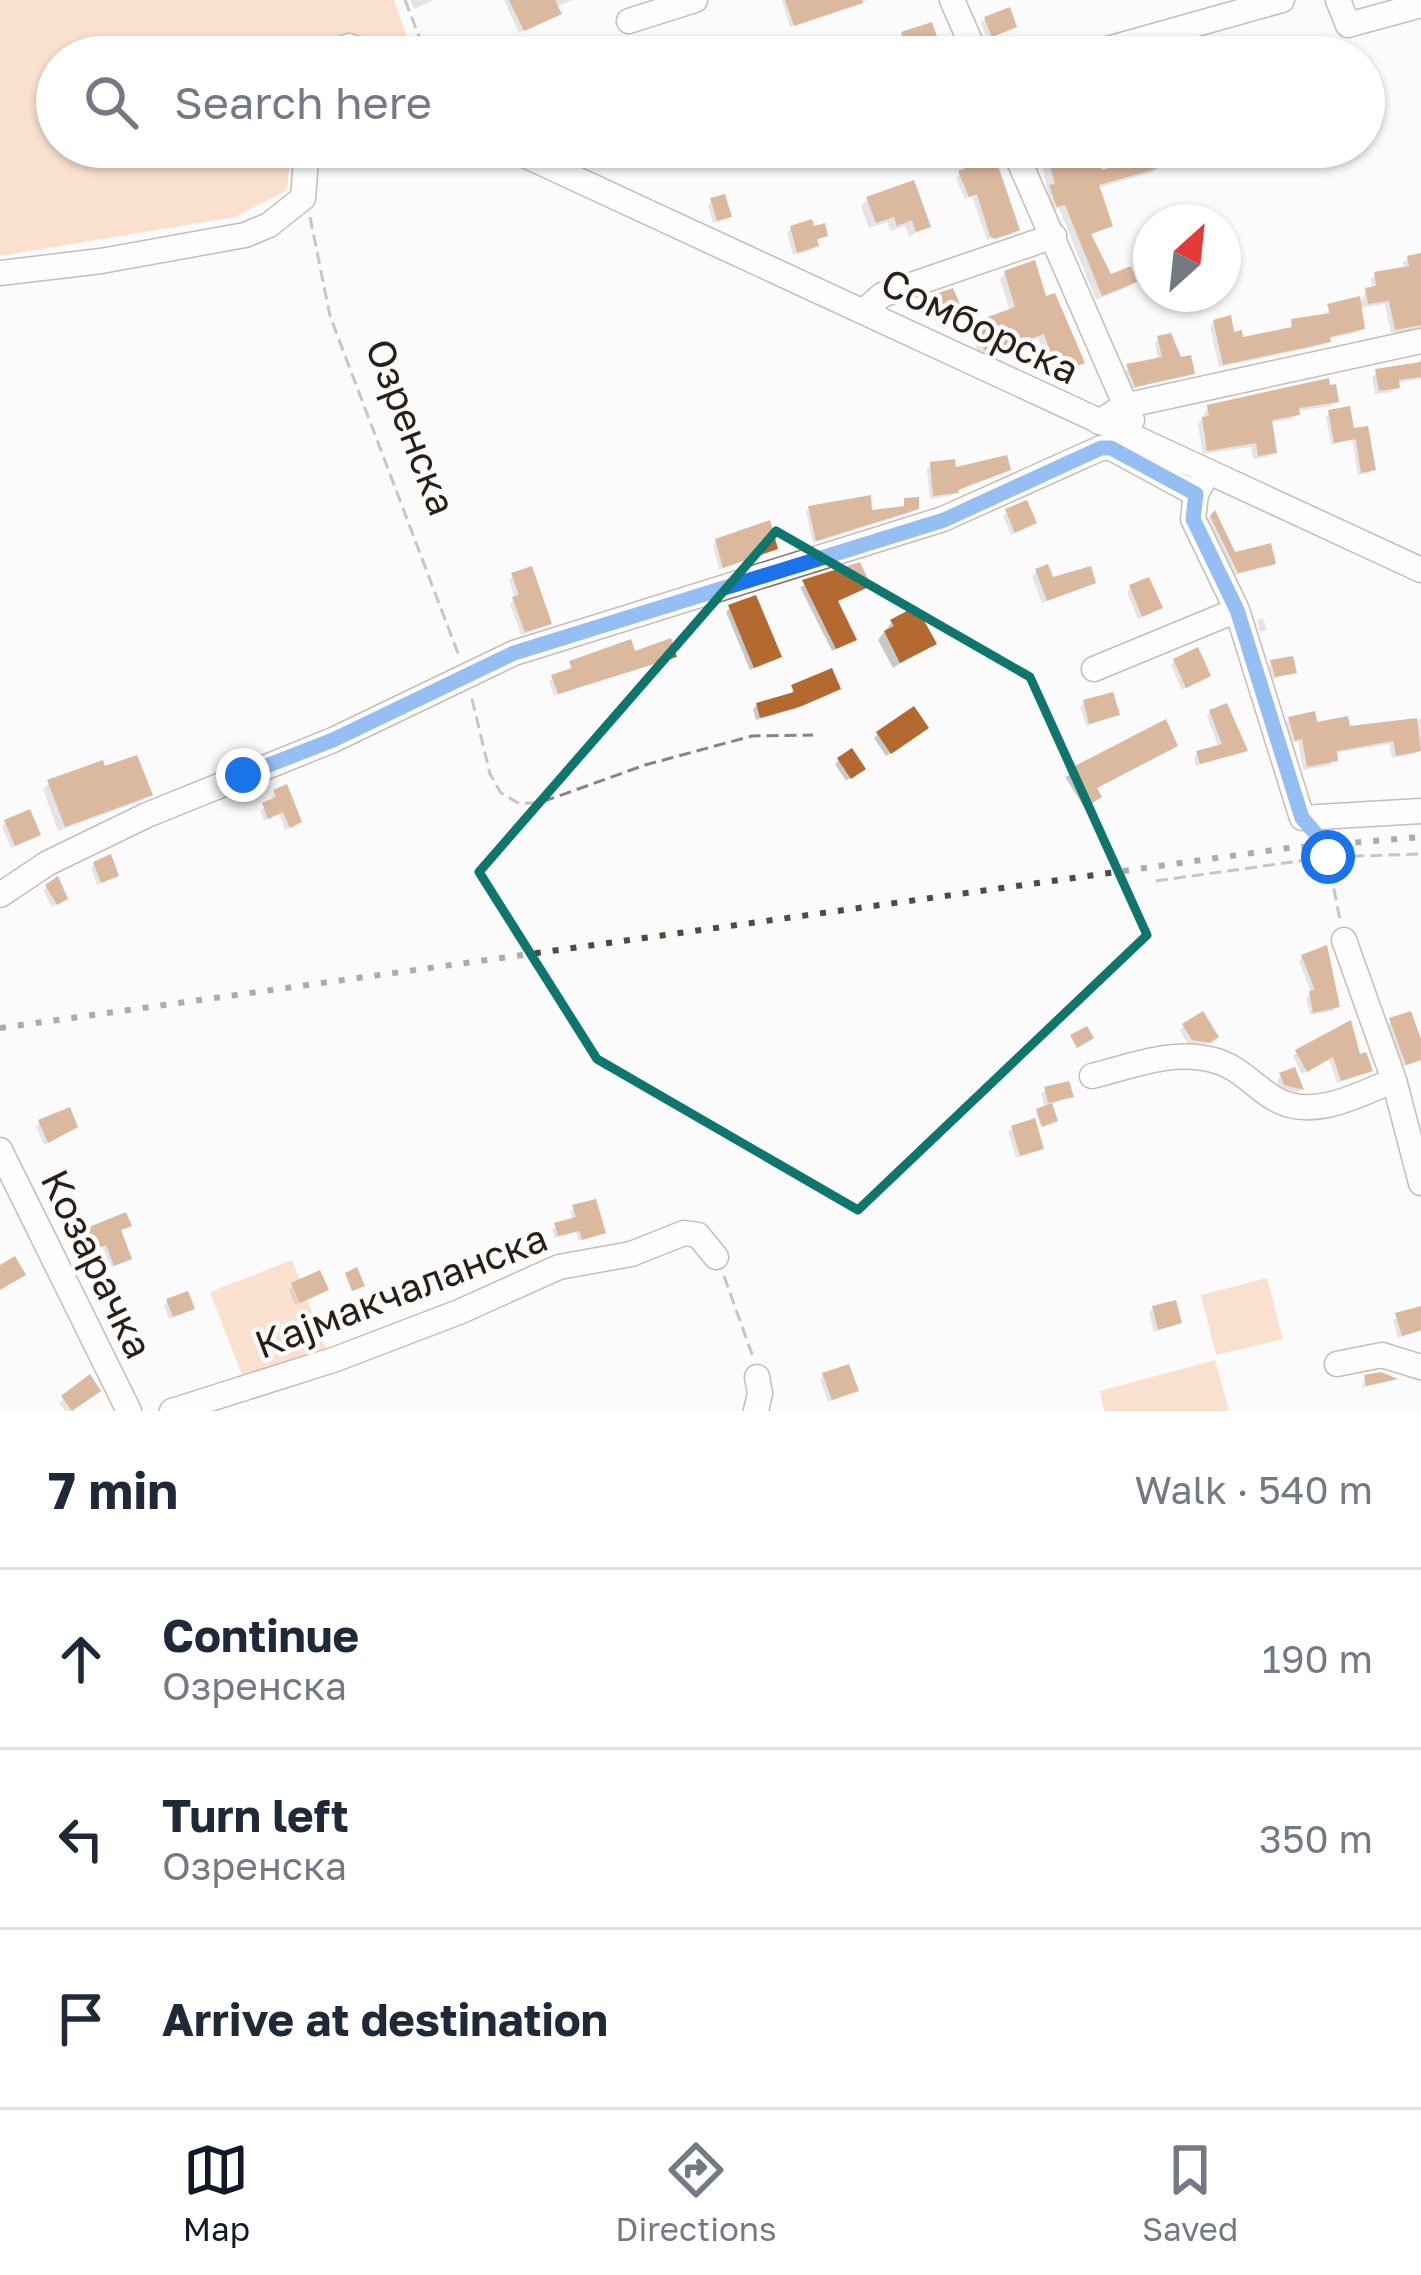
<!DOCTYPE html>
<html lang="en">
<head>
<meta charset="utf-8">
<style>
  :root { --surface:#fff; --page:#f6f6f7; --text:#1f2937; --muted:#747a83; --line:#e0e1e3; --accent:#111827 }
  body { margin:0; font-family:"Golos Text",sans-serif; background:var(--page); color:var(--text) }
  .compass { position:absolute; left:1133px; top:204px; width:108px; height:108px; border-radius:50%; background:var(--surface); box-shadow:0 3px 9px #0004; rotate:27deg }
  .stop { position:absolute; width:36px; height:36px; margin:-27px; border:9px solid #1a73e8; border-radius:50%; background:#fff }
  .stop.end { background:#1a73e8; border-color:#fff; box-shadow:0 3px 12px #0008 }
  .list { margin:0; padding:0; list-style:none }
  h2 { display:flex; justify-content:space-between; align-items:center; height:156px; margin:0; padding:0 48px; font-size:51px }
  h2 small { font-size:39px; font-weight:400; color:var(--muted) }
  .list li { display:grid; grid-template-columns:78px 1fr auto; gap:36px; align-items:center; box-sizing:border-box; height:180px; padding:0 48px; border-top:3px solid var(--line) }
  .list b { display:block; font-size:45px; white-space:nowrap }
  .list p { margin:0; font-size:39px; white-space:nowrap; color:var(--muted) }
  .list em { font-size:39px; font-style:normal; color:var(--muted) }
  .icon { flex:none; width:66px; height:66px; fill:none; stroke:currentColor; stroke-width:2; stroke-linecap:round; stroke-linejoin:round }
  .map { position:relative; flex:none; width:1421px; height:1411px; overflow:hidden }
  .search { position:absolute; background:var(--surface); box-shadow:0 3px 9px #0004; left:36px; right:36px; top:36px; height:132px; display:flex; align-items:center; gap:30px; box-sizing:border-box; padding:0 42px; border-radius:66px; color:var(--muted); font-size:45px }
  .sheet { height:696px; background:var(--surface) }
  nav { display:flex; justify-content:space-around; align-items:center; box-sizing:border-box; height:168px; border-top:3px solid var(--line); background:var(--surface); font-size:33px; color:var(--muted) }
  nav a { display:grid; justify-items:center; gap:6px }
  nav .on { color:var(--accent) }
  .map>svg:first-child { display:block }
  .green { fill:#f9c09a }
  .shadow { fill:#0003 }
  .building { fill:#b3692f }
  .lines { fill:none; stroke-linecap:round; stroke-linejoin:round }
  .minor-casing { stroke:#8a6f5c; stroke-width:27 }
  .path { stroke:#8b8580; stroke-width:3; stroke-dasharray:12 6; stroke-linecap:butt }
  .minor { stroke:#fff; stroke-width:24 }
  .rail { stroke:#524942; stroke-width:6; stroke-dasharray:6 12; stroke-linecap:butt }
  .route { stroke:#1a73e8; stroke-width:15 }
  .marked { fill:none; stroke:#0f766e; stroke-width:9; stroke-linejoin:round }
  .labels { text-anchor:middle; stroke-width:9; stroke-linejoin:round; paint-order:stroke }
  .street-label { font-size:39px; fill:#2a1f17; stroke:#fbfbfb }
</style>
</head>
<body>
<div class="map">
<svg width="1421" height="1411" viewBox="0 0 1421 1411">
  <rect width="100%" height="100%" fill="#fbfbfb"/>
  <!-- green -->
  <path class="green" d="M0,0H394L414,57H57V147H445L450,160H290L287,190L235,217L0,256Z
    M292,1260L327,1352L245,1383L210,1292Z
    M1267,1278L1283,1339L1216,1355L1201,1295Z
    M1215,1360L1229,1411H1104L1100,1391Z"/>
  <!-- shadow -->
  <path class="shadow" d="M410,0H434L414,9Z
    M504,0H573L555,7L554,17L519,33Z
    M782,0H868L790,27Z
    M985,19L1014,26L987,39L981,23Z
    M903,34L941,57H903L898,38Z
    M1039,147H1093L1100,174L1158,167L1153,172L1097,188L1110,225L1089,236L1109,278L1134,282L1128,287L1096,300L1059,208L1051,211Z
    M960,174L1016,230L1012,234L987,240L972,196L965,199L956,178Z
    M868,199L927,226L909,237L905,226L890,231L887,222L869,228L861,206Z
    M712,201L728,216L724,220L713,223L708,205Z
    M791,228L825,235L815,241L812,250L793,255L787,233Z
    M1408,258L1421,263V330L1391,333L1385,304L1359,308L1362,328L1358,332L1327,339L1324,345L1219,367L1210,327L1214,322L1241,340L1289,331L1292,322L1326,317L1329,307L1362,299L1366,291L1372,290L1371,279L1375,275L1405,270L1403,263Z
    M1006,273L1044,300L1082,362L1076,368L1066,372L1062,362L1048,367L1038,338L984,358L979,355L970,331L1010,312L1000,279Z
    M951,292L954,312L935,321L927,303L921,306Z
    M1159,339L1192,373L1131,389L1123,371L1158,360L1155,343Z
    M1421,360V379L1396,383L1392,392L1375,394L1372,377L1377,372L1412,367Z
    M1336,401L1331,406L1297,411L1292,419L1269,423L1273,452L1268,457L1253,459L1251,447L1203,454L1198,425L1208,407Z
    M1330,412L1352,435L1355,431L1373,469L1369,473L1358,475L1352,439L1331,445L1326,417Z
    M931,465L953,471L1008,469L955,491L951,496L930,499L927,469Z
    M905,500L916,508L912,512L813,543L806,512L809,509L870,514L902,509Z
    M1007,512L1034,522L1011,535L1003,516Z
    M1212,514L1233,555L1273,563L1233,576L1208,518Z
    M717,541L775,548L719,570L713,545Z
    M858,566L867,586L835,602L849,643L832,651L800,587Z
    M1036,572L1051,581L1092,582L1042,603L1032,576Z
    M513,576L548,623L544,627L521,635L510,604L515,599L509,580Z
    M1131,588L1159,608L1138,619L1127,592Z
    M730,608L779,656L775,660L750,670L726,612Z
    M1263,618L1267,630L1260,632L1257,620Z
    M892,622L933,643L893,668L878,640Z
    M633,655L674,656L554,696L549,681L569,672L571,663Z
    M1175,661L1208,675L1182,690L1171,665Z
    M1272,663L1293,672L1271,680L1268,667Z
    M793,688H837L795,709L756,720L753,709L757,705L791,696Z
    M1084,703L1116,715L1086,726L1080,707Z
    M1210,712L1245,750L1196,766L1194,757L1197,754L1219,748L1207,716Z
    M1421,719V747L1415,754L1392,758L1389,744L1334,753L1331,765L1303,770L1298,741L1291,743L1285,724L1289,720L1347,730Z
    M1164,724L1094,789V800L1084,807L1065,777Z
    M921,732L886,756L874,738L878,734Z
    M839,760L858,772L846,781L835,764Z
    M104,770L149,794L143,800L58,831L43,789L49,783Z
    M275,792L299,822L295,826L285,830L279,814L264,821L260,810L273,802L271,796Z
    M6,823L33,838L11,848L2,827Z
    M95,864L116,875L97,885L91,868Z
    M47,887L60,902L52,907L43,891Z
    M1303,957L1337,1006L1333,1011L1310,1015L1306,998L1311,993L1299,961Z
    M1391,1021L1421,1048L1420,1061L1402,1067L1387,1025Z
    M1184,1026L1211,1041L1203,1045L1188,1044L1180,1030Z
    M1297,1052L1358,1057L1370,1070L1337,1083L1329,1059L1302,1074L1293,1056Z
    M1293,1071L1301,1090L1297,1093L1280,1088L1277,1080Z
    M1046,1090L1070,1096L1049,1105L1054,1122L1041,1126L1036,1113L1045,1109L1041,1094Z
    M40,1123L70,1131L44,1145L36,1127Z
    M1013,1128L1041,1148L1016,1158L1008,1132Z
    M574,1208L602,1232L578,1241L576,1232L555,1238L552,1229L573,1221L570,1212Z
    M125,1228L118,1231L125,1261L111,1267L102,1246L77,1256L70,1240Z
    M293,1286L325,1289L295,1305L289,1290Z
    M168,1301L191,1308L169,1319L164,1306Z
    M1153,1309L1179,1322L1154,1332L1149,1313Z
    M1421,1309V1331L1398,1338L1393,1320Z
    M824,1375L855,1390L828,1402L820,1379Z
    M1365,1378L1394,1379L1362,1388Z
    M89,1379L93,1395L71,1411H65L59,1403Z"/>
  <!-- building -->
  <path class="building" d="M509,0H555L562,14L524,31Z
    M785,0H862L863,3L794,26Z
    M1010,7L1017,27L992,37L984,17Z
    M932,22L944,57H909L901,32Z
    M1285,36L1288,57H1270L1267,39Z
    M1045,147H1096L1102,170L1158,154L1162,167L1099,185L1113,226L1091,234L1111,274L1131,266L1137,282L1102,296L1065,205L1057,207L1053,197L1049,185L1055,184Z
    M995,157L1020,230L995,239L990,236L977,194L969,197L958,171Z
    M914,180L931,227L916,232L912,220L897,226L894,217L876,223L866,197Z
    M725,194L732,217L717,221L710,198Z
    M812,219L814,226L825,223L828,236L817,239L819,246L797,253L790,226Z
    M1421,253V325L1395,330L1389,301L1368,304L1365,288L1376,286L1374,272L1409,266L1407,256Z
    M1035,260L1046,296L1055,293L1085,363L1072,368L1068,358L1054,363L1044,334L992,353L984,350L974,322L1015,307L1004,271Z
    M953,288L962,309L939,319L931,301L925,304L923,298Z
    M1360,296L1365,329L1330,337L1331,342L1223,365L1213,320L1231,315L1234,332L1242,330L1243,337L1292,327L1291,319L1330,313L1327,304Z
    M1171,333L1181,357L1191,355L1195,374L1135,387L1126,364L1162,357L1157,336Z
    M1421,362V377L1399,380L1400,388L1379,391L1375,369Z
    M1329,378L1330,385L1336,384L1339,402L1299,408L1300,415L1272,420L1277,453L1258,456L1256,443L1207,451L1202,417L1209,416L1207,405Z
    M1350,406L1356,439L1334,443L1328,410Z
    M1368,426L1376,470L1361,473L1354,428Z
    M1007,455L1011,470L958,490L959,493L933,496L930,462L955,459L956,467Z
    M871,495L872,510L904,506V498L919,497V509L816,541L808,506Z
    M1027,500L1037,523L1015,533L1005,509Z
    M1215,510L1235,552L1271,543L1276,564L1238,573L1210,516Z
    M770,520L778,549L723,568L715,539Z
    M860,562L871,586L838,601L857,640L836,649L802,580Z
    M1048,564L1053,577L1091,566L1096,583L1047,601L1035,569Z
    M532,566L552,624L525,632L512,597L519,595L511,573Z
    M1149,577L1163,608L1142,617L1129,585Z
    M756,595L782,657L754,668L728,605Z
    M916,606L937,644L900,663L884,631L894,626L890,620Z
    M671,638L677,657L558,694L551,675L572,668L569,661L631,639L635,651Z
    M1198,647L1211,676L1186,688L1173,659Z
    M1293,656L1297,673L1275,677L1270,660Z
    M832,668L841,689L802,706L760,718L756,703L794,692L791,685Z
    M1113,692L1120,715L1089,724L1083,700Z
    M1227,703L1248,751L1200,764L1196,751L1222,744L1209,710Z
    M914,706L929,728L891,754L876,732Z
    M1315,711L1317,722L1348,716L1350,726L1417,718L1421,751L1396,756L1393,741L1337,751L1338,761L1307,767L1302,739L1295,741L1288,717Z
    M1166,719L1178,746L1097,788L1102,797L1089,805L1067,770Z
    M852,748L866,769L851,779L837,758Z
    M137,755L153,795L65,827L47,780L103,760L105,766Z
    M287,784L302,822L290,828L283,812L268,819L262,803L276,797L273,790Z
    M30,809L41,835L15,846L4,820Z
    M111,854L119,876L101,883L93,862Z
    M58,876L68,899L57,905L45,885Z
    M1327,945L1340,1007L1313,1013L1309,991L1315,990L1301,955Z
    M1203,1011L1219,1037L1210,1043L1192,1040L1182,1024Z
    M1411,1011L1421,1039V1060L1406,1065L1389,1018Z
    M1351,1020L1360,1054L1366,1052L1373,1071L1341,1081L1333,1057L1307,1072L1295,1050Z
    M1087,1026L1094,1038L1077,1048L1070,1035Z
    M1295,1067L1304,1090L1284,1085L1279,1073Z
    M1069,1081L1074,1097L1048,1103L1044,1087Z
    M1052,1103L1058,1121L1042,1127L1036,1109Z
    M70,1107L78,1127L48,1143L38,1120Z
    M1035,1118L1044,1149L1020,1156L1011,1126Z
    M596,1199L606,1233L582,1240L579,1231L558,1236L554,1223L576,1217L572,1205Z
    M126,1212L132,1226L121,1230L132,1259L114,1266L106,1245L81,1255L72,1234Z
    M15,1256L26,1275L0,1290V1265Z
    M357,1267L365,1286L352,1291L345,1273Z
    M320,1270L329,1290L300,1303L291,1283Z
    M188,1291L195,1309L173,1317L166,1299Z
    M1176,1300L1182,1323L1158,1330L1152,1306Z
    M1421,1306V1330L1402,1336L1395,1313Z
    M849,1364L859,1391L832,1400L822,1373Z
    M1381,1372L1398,1379L1366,1386L1364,1375Z
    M90,1374L101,1391L72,1411L61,1396Z"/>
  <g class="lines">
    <!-- minor casing -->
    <g class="minor-casing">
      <path id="minor" d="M952,0L977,57
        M1338,0L1348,25L1421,5
        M629,21L695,0
        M321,57L349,46L376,57
        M1079,57L1282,0
        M507,147L1421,570
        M1013,147L1132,420
        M0,273L101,261L245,235L269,225L303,198L307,147
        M865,310L882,295L1054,236
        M1099,422L1124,406L1421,341
        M1203,481L1196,494L1193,519L1237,610L1302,818L1421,811
        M1094,669L1237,610
        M0,895L48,863L147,815L333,740L514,653L943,519L1101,448H1111L1196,494
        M1344,940L1394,1080L1421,1183
        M1092,1076C1132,1066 1172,1049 1213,1060C1239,1066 1255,1088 1277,1100C1313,1120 1361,1094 1394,1080
        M0,1150L129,1411
        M1337,1364L1382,1355L1421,1367
        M172,1411L336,1359L459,1312L559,1267L631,1254L684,1233L698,1235L716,1257
        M756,1411L760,1393L757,1377"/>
    </g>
    <!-- path -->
    <path class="path" d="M405,0L427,57
      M310,217L330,316L459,656
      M472,699L490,774L501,793L520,804L542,802L645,765L752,736L813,735
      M1319,838L1325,844L1340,920
      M1156,881L1328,857L1421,854
      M724,1276L753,1357"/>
    <!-- minor -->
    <use href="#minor" class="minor"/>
    <!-- rail -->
    <path class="rail" d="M0,1028L1288,848L1421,837"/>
  </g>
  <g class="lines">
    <!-- route -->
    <path class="route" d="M243,775L333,740L514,653L944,520L1101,448H1111L1196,494L1193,519L1237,610L1302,818L1325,844L1328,857"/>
  </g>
  <!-- marked area -->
  <path d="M0 0H1421V1411H0ZM776,531L1030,677L1147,935L858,1210L597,1059L479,872Z" fill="#fbfbfb" fill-opacity=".55" fill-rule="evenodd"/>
  <path class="marked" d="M776,531L1030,677L1147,935L858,1210L597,1059L479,872Z"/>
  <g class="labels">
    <!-- street labels -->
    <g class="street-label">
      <text transform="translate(980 326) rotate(26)" y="14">Сомборска</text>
      <text transform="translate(411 427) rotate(69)" y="14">Озренска</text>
      <text transform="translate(97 1264) rotate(64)" y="14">Козарачка</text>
      <text transform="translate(401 1291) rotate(-21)" y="14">Кајмакчаланска</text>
    </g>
  </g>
</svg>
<svg class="compass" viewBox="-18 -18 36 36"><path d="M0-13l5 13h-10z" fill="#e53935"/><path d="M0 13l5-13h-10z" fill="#747a83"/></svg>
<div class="stop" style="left:1328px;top:857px"></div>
<div class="stop end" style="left:243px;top:775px"></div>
<div class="search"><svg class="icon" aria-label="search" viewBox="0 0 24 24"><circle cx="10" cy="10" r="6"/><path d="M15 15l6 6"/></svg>Search here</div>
</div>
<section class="sheet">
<h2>7 min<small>Walk · 540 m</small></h2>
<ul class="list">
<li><svg class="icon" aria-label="ahead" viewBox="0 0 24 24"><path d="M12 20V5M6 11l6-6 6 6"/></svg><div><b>Continue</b><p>Озренска</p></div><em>190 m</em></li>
<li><svg class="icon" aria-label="left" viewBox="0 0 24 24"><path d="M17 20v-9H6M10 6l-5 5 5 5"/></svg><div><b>Turn left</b><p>Озренска</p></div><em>350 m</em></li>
<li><svg class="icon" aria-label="arrive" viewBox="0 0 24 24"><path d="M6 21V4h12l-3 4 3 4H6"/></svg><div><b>Arrive at destination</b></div></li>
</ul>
</section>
<nav>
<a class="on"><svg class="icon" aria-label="map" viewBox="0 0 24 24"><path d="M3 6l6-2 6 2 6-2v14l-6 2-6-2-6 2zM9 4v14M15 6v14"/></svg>Map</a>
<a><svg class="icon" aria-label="directions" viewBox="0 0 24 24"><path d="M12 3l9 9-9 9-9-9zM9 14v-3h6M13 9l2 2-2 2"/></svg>Directions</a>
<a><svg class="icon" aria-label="saved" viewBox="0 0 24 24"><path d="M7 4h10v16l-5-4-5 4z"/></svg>Saved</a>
</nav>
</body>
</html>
